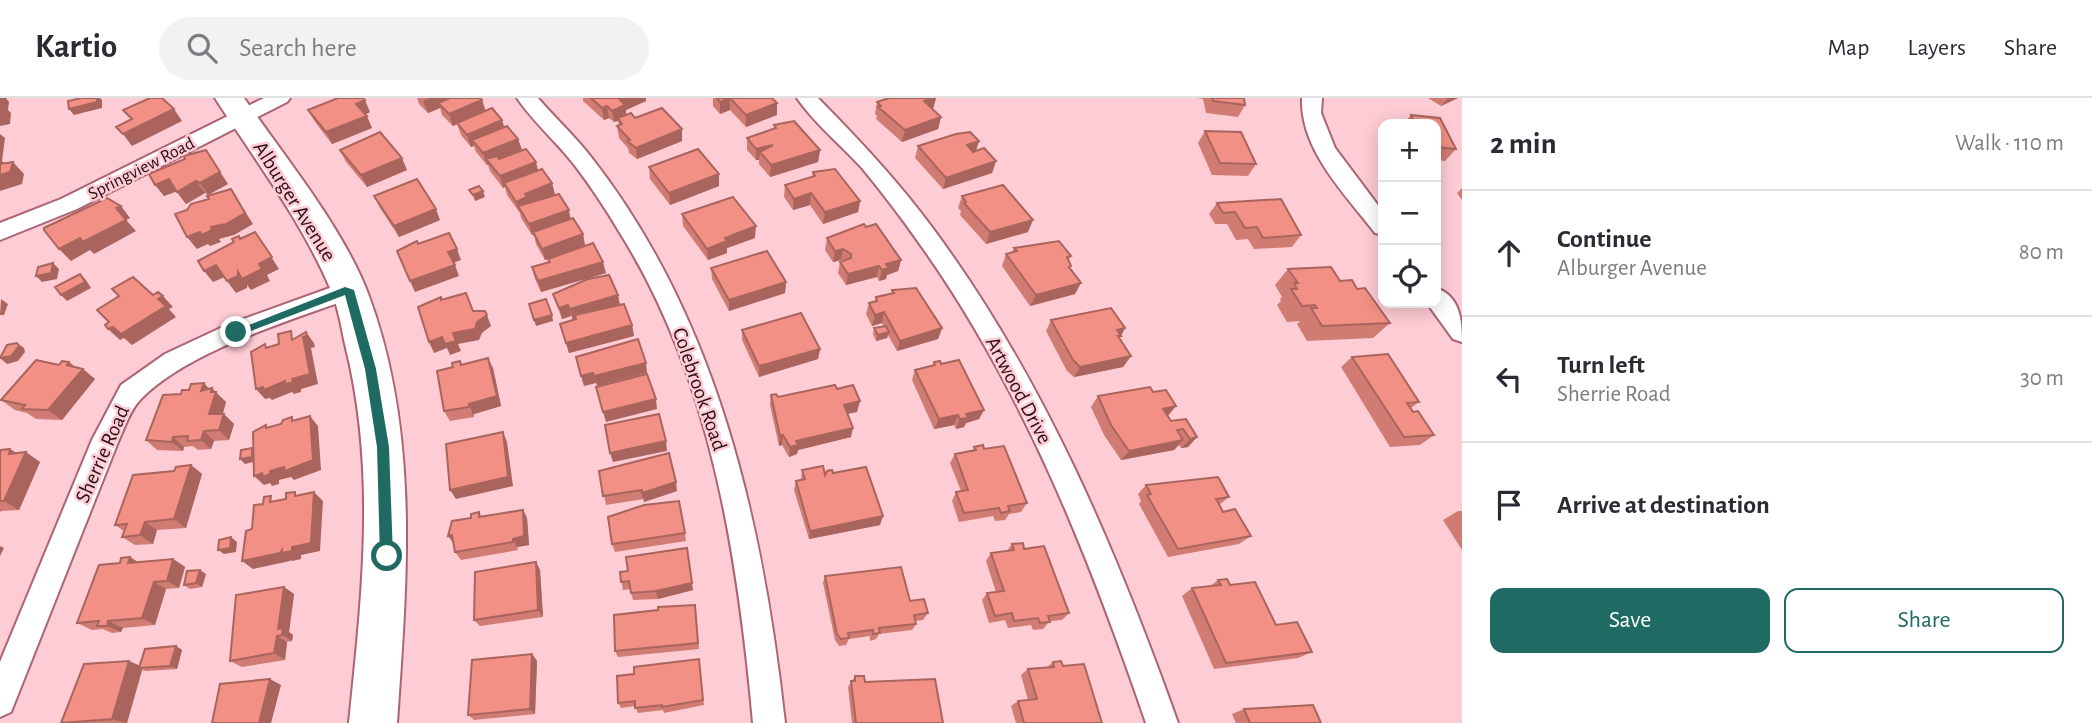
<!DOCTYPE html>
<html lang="en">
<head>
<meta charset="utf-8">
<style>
  :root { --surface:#fff; --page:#f2f2f3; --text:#2b2b33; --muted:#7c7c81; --line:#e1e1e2; --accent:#1f6a63 }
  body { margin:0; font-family:"Alegreya Sans",sans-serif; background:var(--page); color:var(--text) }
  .controls { position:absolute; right:21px; top:21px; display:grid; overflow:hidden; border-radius:14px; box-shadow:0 4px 18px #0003 }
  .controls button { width:63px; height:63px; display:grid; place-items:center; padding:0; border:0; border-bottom:2px solid var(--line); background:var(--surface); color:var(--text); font:35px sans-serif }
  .stop { position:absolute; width:21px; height:21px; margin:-16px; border:5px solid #1f6a63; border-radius:50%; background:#fff }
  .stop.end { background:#1f6a63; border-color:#fff; box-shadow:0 2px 7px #0008 }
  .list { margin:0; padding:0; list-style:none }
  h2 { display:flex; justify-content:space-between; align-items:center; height:91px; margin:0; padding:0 28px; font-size:30px }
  h2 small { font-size:23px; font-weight:400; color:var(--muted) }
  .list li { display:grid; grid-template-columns:46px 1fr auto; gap:21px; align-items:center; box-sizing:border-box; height:126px; padding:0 28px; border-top:2px solid var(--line) }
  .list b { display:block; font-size:26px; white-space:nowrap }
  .list p { margin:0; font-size:23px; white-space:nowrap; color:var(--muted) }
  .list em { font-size:23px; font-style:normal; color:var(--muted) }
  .actions { display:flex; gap:14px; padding:21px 28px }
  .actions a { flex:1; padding:16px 0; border:2px solid var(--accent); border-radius:14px; text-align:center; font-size:24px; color:var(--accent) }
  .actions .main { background:var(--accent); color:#fff }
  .icon { flex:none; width:38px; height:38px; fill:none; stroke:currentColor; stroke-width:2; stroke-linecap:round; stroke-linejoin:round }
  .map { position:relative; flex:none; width:1462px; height:625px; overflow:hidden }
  header { display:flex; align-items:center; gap:42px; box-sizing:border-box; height:98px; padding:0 35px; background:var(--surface); border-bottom:2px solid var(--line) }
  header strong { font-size:33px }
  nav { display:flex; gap:38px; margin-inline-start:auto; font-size:24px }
  .search { width:490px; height:63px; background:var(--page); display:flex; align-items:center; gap:18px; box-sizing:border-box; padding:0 24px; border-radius:38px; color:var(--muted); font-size:26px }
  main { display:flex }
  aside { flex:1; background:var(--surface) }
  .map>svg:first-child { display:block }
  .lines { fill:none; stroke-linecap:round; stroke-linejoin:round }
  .street-casing { stroke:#ac6372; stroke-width:4 }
  .secondary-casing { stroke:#ac6372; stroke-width:4 }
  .street { fill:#fff; fill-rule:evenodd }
  .secondary { fill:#fff; fill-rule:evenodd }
  .wall { fill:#d07c72 }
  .shaded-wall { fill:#a9655d }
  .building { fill:#f29085; stroke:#a9655d; stroke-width:2 }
  .route { fill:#1f6a63 }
  .labels { text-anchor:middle; stroke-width:5; stroke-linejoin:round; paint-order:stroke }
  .far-street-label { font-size:18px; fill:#2a0e15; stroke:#feccd5 }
  .street-label { font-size:21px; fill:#2a0e15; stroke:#feccd5 }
</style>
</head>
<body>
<header>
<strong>Kartio</strong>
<div class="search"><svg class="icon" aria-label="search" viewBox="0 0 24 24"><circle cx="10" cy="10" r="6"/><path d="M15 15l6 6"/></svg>Search here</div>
<nav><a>Map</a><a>Layers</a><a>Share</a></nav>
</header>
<main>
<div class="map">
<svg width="1462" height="625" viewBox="0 0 1462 625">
  <rect width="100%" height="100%" fill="#feccd5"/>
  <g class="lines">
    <!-- street casing -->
    <g class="street-casing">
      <path id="street" d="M264,0H290L287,4L77,111L0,142V125L61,101Z
        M517,0H538C555,20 575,38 591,59C718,221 763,425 785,625H753C738,458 711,280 620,135C607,113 592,90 576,69C558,45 534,25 517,0Z
        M797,0H818C859,42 899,84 934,132C1044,281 1116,451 1178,625H1146C1088,456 1022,288 917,142C900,118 881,93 862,70C841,47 815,26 797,0Z
        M1302,0H1322L1321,15L1335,50L1383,114V137L1375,135C1345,96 1300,52 1302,0Z
        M349,183L357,186L361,192L357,198C293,222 188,252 140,302C130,312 124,331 118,344L11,614L0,619V564L92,342L121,287L165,256L227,227Z
        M1436,190C1460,198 1462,222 1462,244L1453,241L1427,205H1436Z"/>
    </g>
    <!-- secondary casing -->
    <g class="secondary-casing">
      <path id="secondary" d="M215,0H244C284,58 341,127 367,193C420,332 407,480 397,625H349C362,497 377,373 345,246C341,228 338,207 330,190C301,122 255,62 215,0Z"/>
    </g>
    <!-- street -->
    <use href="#street" class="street"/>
    <!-- secondary -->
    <use href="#secondary" class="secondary"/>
  </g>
  <!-- wall -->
  <path class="wall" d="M417,0H480L482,2L485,13L518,41L522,52L538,72L552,85L555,97L548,99L570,121L583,136L585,148L606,175L541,194L535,181L532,169L549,164L548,161L545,162L536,146L534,136L532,137L521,120L520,115L507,97L505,89L503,90L490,73L488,67H487L476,54L474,48L471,49L461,37L457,26L453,28L442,17L440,10L428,15L419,6Z
    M583,0H646V3L626,12V17L635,20L682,43L637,61L629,55L628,50L619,40L617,28L619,27L618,23L614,24L609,20L604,22L583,3Z
    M713,0H772L777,17L746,29L730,12L720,16L713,8Z
    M936,0L933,11L941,19L938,31L902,44L876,21L877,18L875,16L877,4Z
    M1196,0H1244L1245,7L1238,19L1206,15L1203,1Z
    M1428,0H1458L1441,8Z
    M308,12L370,14L365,16L372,30L332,46L315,24Z
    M1411,17L1440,20L1456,51L1445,63L1436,62V26H1403Z
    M774,27L820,52L818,64L770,79L759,66V62H756L747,52V40L774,31Z
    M1205,33L1256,66L1248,78L1212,77L1198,45Z
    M979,43L976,53L996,63L992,75L943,91L915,60L918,48Z
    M340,52L407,72L367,89L346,64Z
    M649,69L719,88L670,107L650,81Z
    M813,74L860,103L858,114L823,126L810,107L793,112L784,99L785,87L812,79Z
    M149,76L228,86L208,97L205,95L186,106L176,93L164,98Z
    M1462,90V102L1457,95Z
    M374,98L440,122L399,139L380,110Z
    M962,98L1028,134L986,146L960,117L961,113L958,110Z
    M1217,105L1301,137L1292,149L1254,151L1248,141L1236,142L1227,126H1215L1209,116Z
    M682,116L755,140L727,150V155L708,162L683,128Z
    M866,129L901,162L898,173L887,177L886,181L879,183L877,179L846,187L838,175L840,164L842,163L841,162L833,164L825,152L827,140Z
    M1014,150L1071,158L1068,162L1075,196L1030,208L1002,168L1006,156L1012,155Z
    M711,170L786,184L785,195L729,213L712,181Z
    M1288,171L1340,183L1357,191L1390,225L1373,240L1307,243L1297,226L1300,223L1287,224L1277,207L1281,203L1280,201L1282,199L1275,187Z
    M892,192L942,230L938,241L897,253L888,237L887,240L876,243L873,236L874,230L883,228L882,225L872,228L866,216L869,205L875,203L876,199L891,196Z
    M553,196L618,197L620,207L632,227L634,238L569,255L560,226L573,222L571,218L562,221Z
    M1051,222L1125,230L1119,240L1131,258L1123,269L1074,279L1067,273L1046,233Z
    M742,232L820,251L818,261L759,279L742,242Z
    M1352,259L1419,304L1411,310L1434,337L1420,347L1390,349L1341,269Z
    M460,263L462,267L493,270L501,308L474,316V319L450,323L444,313L453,269Z
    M69,264L75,269L95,281L62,322L36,321L27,315L15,312L1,302L59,267Z
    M934,264L941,266L984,312L979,321L966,325L964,329L956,331L954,327L934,331L912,282L915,272L932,268Z
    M209,291L226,304L223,316L234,326L229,342L214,343L211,351L198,352L193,348L184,349L183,353L157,352L146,342L181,296Z
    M837,291L857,314L847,316L851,339L798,352L797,356L789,359L782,347L779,348L770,307L771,297L778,299Z
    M1153,294L1176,308L1168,318L1171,323L1197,339L1188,349L1181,350L1179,347L1174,352L1121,362L1104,337L1091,309L1098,298Z
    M974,349L984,351L1027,405L1021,414L1009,416L1005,422L995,423L993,418L959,424L952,403L956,394L961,393L950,365L955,356L972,353Z
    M10,351L16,355L40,364L19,412L1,413L0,415V354Z
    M191,367L202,376L186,430L157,432L153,446L135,447L122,439L124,433L115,427L174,373Z
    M802,372L825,377L833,375L880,427L809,441L794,392L796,383L801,382Z
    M599,373L677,393L644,404V401L606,407Z
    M1146,387L1229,399L1219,407L1223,414L1251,438L1239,446L1168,459L1139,406L1141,403L1138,396Z
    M523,412L527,420L529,447L517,449L518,452L461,462L455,454L471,420L479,414L482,419Z
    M1458,413H1462V452L1443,422Z
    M685,435L686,443L615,454L612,446Z
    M1012,446L1024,451L1069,515L1062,522L1050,523L1043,531L1033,532L1031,527L1008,530L1005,522L989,525L982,502L987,495L996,494L986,463L991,455L1007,453Z
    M173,461L185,469L179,490L166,491L155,527L123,530L121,534L112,535L103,531L92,532L77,525L138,464Z
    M536,464L540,472L543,519L480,528L474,522Z
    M620,474L693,492L658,501L633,502L630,491L623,492Z
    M206,476L202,489L190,491L184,487Z
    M825,478L910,503L928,515L923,522L915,523L916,526L912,532L879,536L876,541L870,543V538L849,541L846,547L839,548L835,542L823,485Z
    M1218,482L1230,487L1276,527L1312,554L1298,560L1214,571L1182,498L1192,490L1209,489Z
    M284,489L294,496L289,534L293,537L292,543L287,544L285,562L242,569L230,563Z
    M695,507L699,551L618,559L615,553Z
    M176,548L182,552L177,571L146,573L142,572L127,625H61L140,567Z
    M532,556L537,563L535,616L474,622L468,617Z
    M699,561L704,607L664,615L663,612L638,615L635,608L621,610L618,605L634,576Z
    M1053,564L1063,568L1102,625H1016L1011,608L1018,603L1028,602L1021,577L1028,571L1046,570Z
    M855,578L865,584L943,625H852L848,589Z
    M1244,611L1321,625H1236L1232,616Z"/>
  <!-- shaded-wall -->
  <path class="shaded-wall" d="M0,0H6L9,4L8,12L11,15L10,26L0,28Z
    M97,0H100L102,2V10L74,17L69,11Z
    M430,0H464L438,5L440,10L428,15L423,3Z
    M625,0H646V3L626,12V19L618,20V23L614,24L612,13L620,2Z
    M730,0V12L720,16V4Z
    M933,0H936L933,11L924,3Z
    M1448,0H1458L1441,8Z
    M365,2L370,14L362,18L356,6Z
    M482,2L486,14L453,28L449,16Z
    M777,5V17L746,29V17Z
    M607,8L609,20L604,22L602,10Z
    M174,11L182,23L132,48L123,36Z
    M367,18L372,30L332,46L326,34Z
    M941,19L938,31L902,44L905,32Z
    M502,22L506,34L472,42L474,48L471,49L467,37Z
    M682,31V43L637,61L636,50Z
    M0,36L5,40L2,63L11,71L13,64L24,76L22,86L0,93Z
    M518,41L522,52L490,66L486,61L488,67H487L483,55Z
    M979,43L975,55L963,59L967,47Z
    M773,47L760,54L759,62H756V51Z
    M206,52L228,86L208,97L200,85Z
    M820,52L818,64L770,79L771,67Z
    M402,60L407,72L367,89L361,77Z
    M996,63L992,75L943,91L946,80Z
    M536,64L539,76L504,85L505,89L503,90L500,78Z
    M719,76V88L670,107L669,95Z
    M169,81L178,93L164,98L155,87Z
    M196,83L205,95L186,106L177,94Z
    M552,85L555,97L529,107L518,108L519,115L516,104L525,96Z
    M231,91L253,126L234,137L219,141L221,144L210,148L208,146L197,151L187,139L211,129Z
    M483,93L485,99L475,103L473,97Z
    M811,95L810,107L793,112L794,101Z
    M860,103L858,114L823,126L825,114Z
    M121,108L130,120L126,122L136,133L94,156L90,152L71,163L59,151Z
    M436,111L440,122L399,139L394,128Z
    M569,112L571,124L532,137L529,126Z
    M1033,122L1028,134L986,146L990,134Z
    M756,128L755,140L727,150V155L708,162L707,151L725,140Z
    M255,134L279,171L267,177L270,183L251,192L247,187V190L236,195L227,183L238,174L259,166Z
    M583,136L585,148L545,162L542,151Z
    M457,151L461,162L453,165L448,154Z
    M843,151L841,162L833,164L835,153Z
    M901,162L898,173L887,177L886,181L879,183L882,172L886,166Z
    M603,164L606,175L541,194L538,183Z
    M53,165L59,171L57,181L42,184L36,178Z
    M216,167L225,179L213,184L204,173Z
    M455,167L459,178L415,194L410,183Z
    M879,168L877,179L846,187L848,176Z
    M80,176L86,182L91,190L67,203L61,197Z
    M786,184L785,195L729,213V202Z
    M1081,185L1075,196L1030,208L1036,197Z
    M618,197L620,208L575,217L576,221L573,222L570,211Z
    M163,198L173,209L169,211L176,219L132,247L124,240L120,242L108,231Z
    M1,201L8,206L4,217H0Z
    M568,207L571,218L562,221L559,210Z
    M884,214L882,225L872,228L875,217Z
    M487,217L491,228L482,235L479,242L458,246L461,253L450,257L447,250L434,255L429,244L453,235L477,224Z
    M552,217L553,223L536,228L534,222Z
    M632,227L634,238L569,255L566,245Z
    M942,230L938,241L897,253L900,243Z
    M1125,230L1121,238L1113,248L1117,232Z
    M306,234L314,245L315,249L311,250L318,286L301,291V294L294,296L292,294L272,302L270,300L265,301L256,291L292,281L303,239Z
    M889,234L887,240L876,243L878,237Z
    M17,245L24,250L25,254L18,263L7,266L0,260Z
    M820,251L818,261L759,279V268Z
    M1131,258L1123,269L1074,279L1080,269Z
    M488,260L493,270L501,308L474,316V319L469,306Z
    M69,264L80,273L83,271L95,281L62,322L48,312L67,267Z
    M646,265L647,275L597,288L594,278Z
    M593,275L596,285L584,288L581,278Z
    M204,285L211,293L212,290L226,304L219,326L209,316L201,293Z
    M656,301L657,311L606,324L603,314Z
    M860,303L857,314L841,317L844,307Z
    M1176,308L1167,318L1163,311Z
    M984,312L979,321L966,325L964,329L956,331L960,321L966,316Z
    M224,316L234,326L229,342L219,332Z
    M958,317L954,327L934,331L939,321Z
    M310,318L318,328L321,372L294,382L291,379L279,382V386L272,388L270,385L264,387L254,378L270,373Z
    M853,330L851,339L798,352L797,356L789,359L790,349L796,343Z
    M204,333L214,343L211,351L201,342Z
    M503,334L507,344L513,388L456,401L450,392Z
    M783,337L782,347L779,348L780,338Z
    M173,339L184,349L183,353L172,344Z
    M1197,339L1188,349L1181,350L1190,341Z
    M1183,342L1174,352L1121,362L1129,353Z
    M666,343L667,353L613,364L610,355Z
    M252,350L257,355V363L245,366L240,361Z
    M10,351L24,360L26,354L40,364L19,412L4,403L9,356Z
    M191,367L202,376L186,430L174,421Z
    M676,384L677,393L644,404L642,395Z
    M314,394L323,403L320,453L301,457V461L292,463L291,462L290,463L253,471L242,463L292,449Z
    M523,412L527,420L529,447L517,449L518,452L513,441Z
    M883,418L880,427L809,441L810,433Z
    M145,424L157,432L153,446L140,437Z
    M452,437L454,446L448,438Z
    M231,439L237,444L236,454L224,456L218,452Z
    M0,448L4,450L0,458Z
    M130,459L143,467L128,465Z
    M173,461L185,469L179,490L167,483Z
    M536,464L540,472L543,519L538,512Z
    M200,472L206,476L202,489L196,485Z
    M154,484L166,491L155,527L142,520Z
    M692,485L693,492L658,501L656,493Z
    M284,489L294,496L289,534L293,537L292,543L282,537L278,531Z
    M108,523L123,530L121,534L107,528Z
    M277,538L287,544L285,562L274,555Z
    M176,548L182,552L177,571L170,568Z
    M532,556L537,563L535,616L530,611Z
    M129,563L143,569L139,570L142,572L127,625H125L112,621Z
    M270,581L281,587L271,625H259Z"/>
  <!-- building -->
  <path class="building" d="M82,0H97V4L69,11L68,3Z
    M150,0H162L174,11L123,36L116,29L132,21L123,12Z
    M338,0H363L365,2L356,6L367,18L326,34L308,12Z
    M450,0H480L482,2L449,16L438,5Z
    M591,0H625L620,2L625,7L612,13L607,8L602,10Z
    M717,0H772L777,5L746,17L730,0L720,4Z
    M889,0H933L924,3L941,19L905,32L878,9L881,8L877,4Z
    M1212,0H1244L1245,7L1213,3Z
    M492,10L502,22L467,37L457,25Z
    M662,10L682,31L636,50L627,43L630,42L617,28L622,26L618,20L631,15L635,20Z
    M1411,17L1440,20L1456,51L1436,49V26H1415Z
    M794,23L820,52L771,67L760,54L773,47L756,51L747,40L776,30L774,27Z
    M507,28L518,41L483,55L472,42Z
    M1205,33L1241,34L1256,66L1220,65Z
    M380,34L402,60L361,77L340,52Z
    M970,34L979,43L967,47L973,54L984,50L996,63L946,80L918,48L956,36Z
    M526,51L536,64L500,78L486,61L497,58L499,61Z
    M698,51L719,76L669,95L649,69Z
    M206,52L220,74L200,85L196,83L177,94L169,81L155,87L149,76L185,61L184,58Z
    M0,62H1L0,66L13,64L10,74L0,77Z
    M542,71L552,85L525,96L527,99L516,104L504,85Z
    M835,71L860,103L825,114L811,95L794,101L785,87L815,78L813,74Z
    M417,81L436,111L394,128L374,98Z
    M1003,87L1033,122L990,134L964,105L966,104L962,98Z
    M479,88L483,93L473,97L469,92Z
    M231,91L245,115L226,126L211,129L212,132L202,137L200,134L187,139L175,116L187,112L191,106L209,101L207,98Z
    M559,96L569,112L529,126L518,108Z
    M733,99L756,128L725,140L727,143L707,151L682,116Z
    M107,100L121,108L116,110L126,122L83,144L80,140L59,151L44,132V130Z
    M1281,101L1301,137L1263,140L1257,129L1245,130L1235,114L1223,115L1217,105Z
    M573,120L583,136L542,151L533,134Z
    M864,126L866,129L876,126L901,162L886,166L889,170L882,172L879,168L848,176L840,164L851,160V156L843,151L835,153L827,140Z
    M255,134L272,159L259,166L262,171L242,181L238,174V178L227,183L216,167L204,173L198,163L234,144L232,141L239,138L240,141Z
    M449,135L457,151L448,154L455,167L410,183L397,153L417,143L418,146Z
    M1059,143L1071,158L1067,159L1071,168L1069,169L1081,185L1036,197L1006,156L1017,153L1014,150Z
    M593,145L603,164L538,183L532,169L550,164L548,161Z
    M767,153L786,184L729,202L711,170Z
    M53,165L51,175L36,178L38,169Z
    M1331,169L1340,183L1352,182L1357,191L1365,190L1390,225L1322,228L1311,210H1317L1315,207L1302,208L1291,191H1297L1294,185H1298L1288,171Z
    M80,176L85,184L61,197L55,189Z
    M609,177L618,197L570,211L568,207L559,210L553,196L588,181Z
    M133,179L153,197L158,194L163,198L158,201L166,208L121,236L113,229L108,231L105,227L109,224L97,212L119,198L112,191Z
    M916,190L942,230L900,243L884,214L875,217L869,205L877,203L876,199L894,195L892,192Z
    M466,195L473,213H485L487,217L477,224L475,231L453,235L456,243L445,246L442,239L429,244L418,209L441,199V202Z
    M546,201L552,217L534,222L529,206Z
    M624,206L632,227L566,245L560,226L576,221L575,217Z
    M1111,210L1125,230L1117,232L1121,238H1118L1131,258L1080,269L1073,262L1051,222Z
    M801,215L820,251L759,268L742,232Z
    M886,228L889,234L878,237L874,230Z
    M291,233L292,242L306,234L307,238L303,239L310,276L292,281L293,284L285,286V283L264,292L263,289L256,291L251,254L265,246L266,250L279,246L278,236Z
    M638,241L646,265L594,278L593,275L581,278L576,259Z
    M17,245L19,248L11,258L0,260L7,247Z
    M1388,256L1419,304L1407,305L1413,314L1418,313L1434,337L1404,339L1352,259Z
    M488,260L497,298L469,306V309L444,313L437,273L453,269L452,265L460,263L461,267Z
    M36,262L59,267L62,263L69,264L67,267L83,271L48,312L22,311L25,307L1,302Z
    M959,262L984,312L966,316L968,320L960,321L958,317L939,321L915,272L935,267L934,264L940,263L941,266Z
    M647,276L656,301L603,314L596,289Z
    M204,285L201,293L212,290L211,294H216L209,316H224L219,332L204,333L201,342L187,343L188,338L173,339L172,344L146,342L163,297L181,296L182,292H189L191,286Z
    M835,287L837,291L853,287L860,303L844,307L853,330L796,343L798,347L790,349L783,337L780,338L771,297L776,296L778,299Z
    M1150,289L1153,294L1166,292L1176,308L1163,311L1171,323L1186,321L1197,339L1190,341L1183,331L1177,332L1183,342L1129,353L1111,327L1098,298Z
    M659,316L666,343L610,355L605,327Z
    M310,318L313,362L285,373L284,369L270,373V376L263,379L262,375L254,378L253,334L266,327V330L281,326L283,322L292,319V323Z
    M503,334L508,379L450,392L446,346Z
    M983,347L984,351L1004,348L1027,405L1008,408L1010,413L1001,415L999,410L964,415L956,394L968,392L955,356L976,352L974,349Z
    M252,350V359L240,361L241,352Z
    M10,351L9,356L26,354L4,403H0V354L1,352Z
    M669,355L676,384L642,395V392L603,398L599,373Z
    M191,367L174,421L145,424L140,437L122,439L127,426L115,427L133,377L174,373L176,369Z
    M823,368L825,377L827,373L832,372L833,375L866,369L883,418L810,433L796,383L805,381L802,372Z
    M1218,379L1229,399L1216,401L1220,408L1223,414L1235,411L1251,438L1178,451L1147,397L1151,396L1146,387Z
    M295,394V398L314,394L311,445L292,449V453L282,455V452L280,455L242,463L246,433L252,431L254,407L263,406L264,399L271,398L270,404L286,401V395Z
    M679,403L685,435L612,446L608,419L644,407Z
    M523,412L524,438L513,441V444L455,454L452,437L448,438L452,423L471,420V416L479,414V419Z
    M231,439L230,450L218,452L219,442Z
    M1023,445L1024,451L1044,448L1069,515L1048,518L1050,524L1040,525L1038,520L1014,523L1012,515L995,518L987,495L1004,493L991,455L1014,452L1012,446Z
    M687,450L692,485L656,493L631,495L629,483L621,484L620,474L628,473L626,459Z
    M130,459L128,465L173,461L167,483L154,484L142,520L108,523L107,528H97L99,523L77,525L99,467L120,465L121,460Z
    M536,464L538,512L474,522L475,474Z
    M901,469L910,503L924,501L928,515L914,517L916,526L879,530L880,535L873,536V532L848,535L849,540L841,541L837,536L825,478Z
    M200,472L196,485L184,487L187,473Z
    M1227,481L1230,487L1255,484L1276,527L1297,524L1312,554L1226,565L1192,490L1221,487L1218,482Z
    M284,489L278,531L283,530L282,537L277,538L274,555L230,563L236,497Z
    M695,507L698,545L615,553L614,517L658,512V509Z
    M176,548L170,568L139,570L145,551Z
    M532,556L530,611L468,617L472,562Z
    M699,561L703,602L662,609V607L635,610V603L618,605L617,578L634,576V569Z
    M129,563L112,621L61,625L84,566Z
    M1061,563L1063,568L1084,566L1102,625H1024L1018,603L1037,601L1028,571L1054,569L1053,564Z
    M855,578H864L865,584L935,581L943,625H856L851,583H855Z
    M270,581L259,625H212L220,586Z
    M1313,607L1321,625H1250L1244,611Z"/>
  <!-- route -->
  <path class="route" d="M345,189L354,192L376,271L389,349L393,458L387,464L380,458L377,349L365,271L345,197L240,237L231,234Z"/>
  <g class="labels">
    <!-- far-street labels -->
    <g class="far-street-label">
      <text transform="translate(141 70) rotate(-27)" y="6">Springview Road</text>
    </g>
    <!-- street labels -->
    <g class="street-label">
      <text transform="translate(295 103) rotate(58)" y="7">Alburger Avenue</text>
      <text transform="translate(700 291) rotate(71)" y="7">Colebrook Road</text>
      <text transform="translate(1019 292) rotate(62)" y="7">Artwood Drive</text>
      <text transform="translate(102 356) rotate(-66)" y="7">Sherrie Road</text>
    </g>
  </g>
</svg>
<div class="controls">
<button>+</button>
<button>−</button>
<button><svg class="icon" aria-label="locate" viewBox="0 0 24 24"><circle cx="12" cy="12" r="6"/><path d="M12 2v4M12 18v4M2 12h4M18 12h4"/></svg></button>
</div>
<div class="stop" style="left:387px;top:458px"></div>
<div class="stop end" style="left:236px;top:234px"></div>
</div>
<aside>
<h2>2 min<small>Walk · 110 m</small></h2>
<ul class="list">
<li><svg class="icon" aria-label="ahead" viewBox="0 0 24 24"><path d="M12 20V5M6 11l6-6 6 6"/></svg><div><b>Continue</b><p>Alburger Avenue</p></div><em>80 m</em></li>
<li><svg class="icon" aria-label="left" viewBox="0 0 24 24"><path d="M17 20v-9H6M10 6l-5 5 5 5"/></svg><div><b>Turn left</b><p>Sherrie Road</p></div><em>30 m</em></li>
<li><svg class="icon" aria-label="arrive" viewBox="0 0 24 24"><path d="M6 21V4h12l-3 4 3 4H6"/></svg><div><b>Arrive at destination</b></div></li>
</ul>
<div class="actions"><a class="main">Save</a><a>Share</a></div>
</aside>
</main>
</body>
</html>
